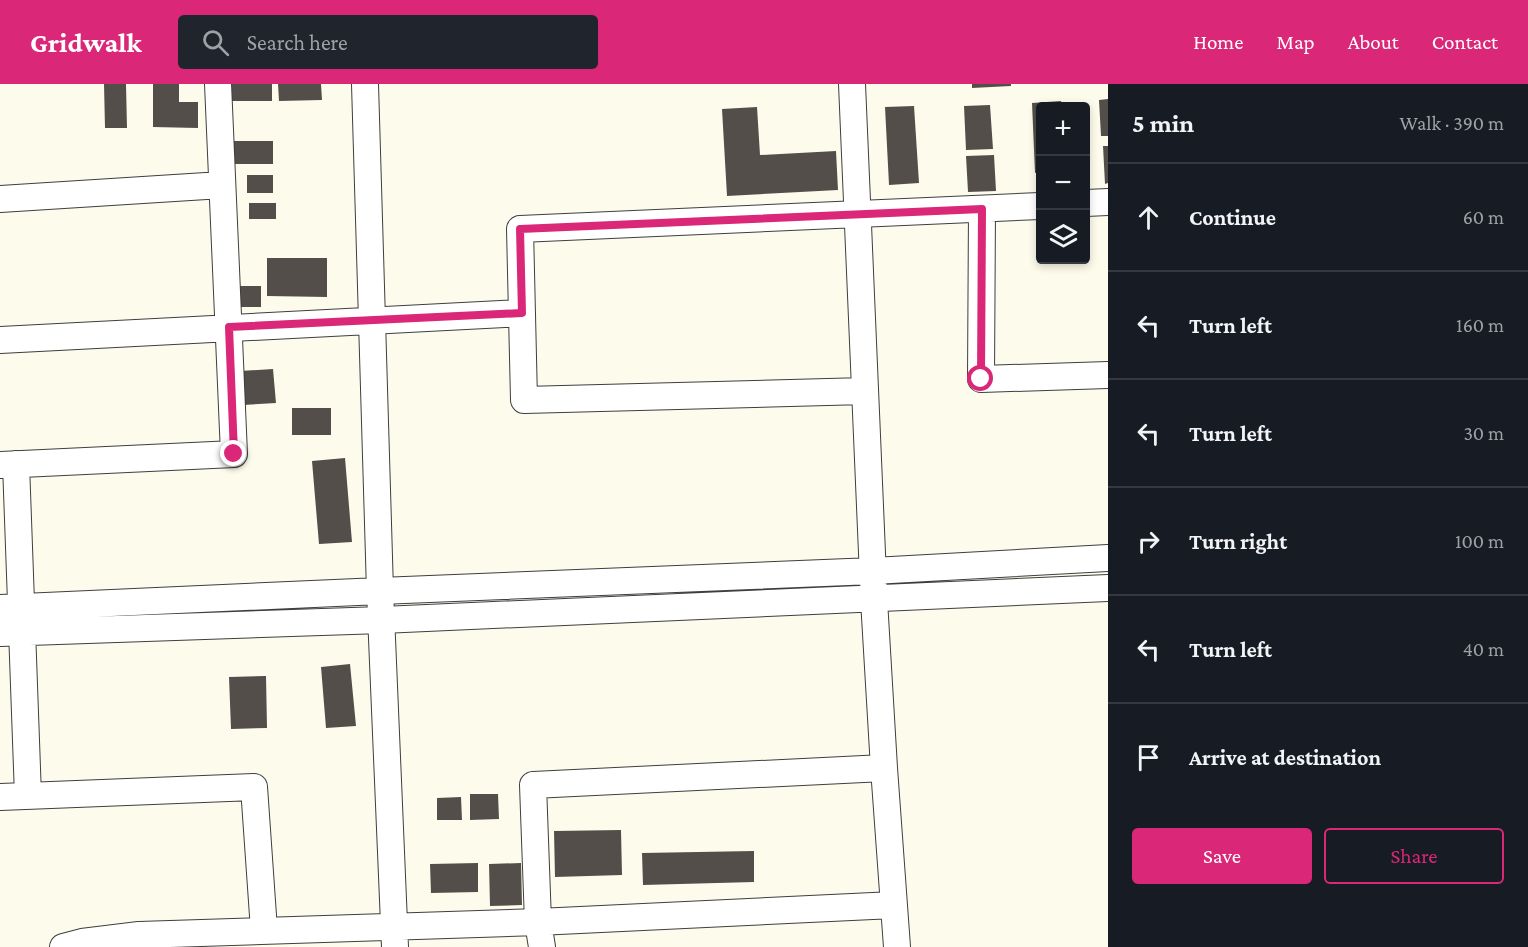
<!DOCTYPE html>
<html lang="en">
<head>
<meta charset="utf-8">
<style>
  :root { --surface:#171b24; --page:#20242c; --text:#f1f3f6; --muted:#9ea1a6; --line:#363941; --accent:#db2777 }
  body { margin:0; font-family:"Crimson Pro",serif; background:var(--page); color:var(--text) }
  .controls { position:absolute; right:18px; top:18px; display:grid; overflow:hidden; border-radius:6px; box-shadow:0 3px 9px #0003 }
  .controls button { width:54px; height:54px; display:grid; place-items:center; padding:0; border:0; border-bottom:2px solid var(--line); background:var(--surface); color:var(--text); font:30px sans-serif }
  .stop { position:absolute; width:18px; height:18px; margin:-14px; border:4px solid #db2777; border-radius:50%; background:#fff }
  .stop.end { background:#db2777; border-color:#fff; box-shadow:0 2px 6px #0008 }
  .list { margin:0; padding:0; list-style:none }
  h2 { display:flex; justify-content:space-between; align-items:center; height:78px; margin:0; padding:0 24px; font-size:26px }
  h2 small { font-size:20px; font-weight:400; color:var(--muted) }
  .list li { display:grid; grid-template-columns:39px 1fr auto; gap:18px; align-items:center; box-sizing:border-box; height:108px; padding:0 24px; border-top:2px solid var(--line) }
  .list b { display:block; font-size:22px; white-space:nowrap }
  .list em { font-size:20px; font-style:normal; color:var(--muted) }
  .actions { display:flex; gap:12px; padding:18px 24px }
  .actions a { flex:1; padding:14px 0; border:2px solid var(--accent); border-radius:6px; text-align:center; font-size:21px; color:var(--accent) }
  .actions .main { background:var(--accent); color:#fff }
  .icon { flex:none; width:33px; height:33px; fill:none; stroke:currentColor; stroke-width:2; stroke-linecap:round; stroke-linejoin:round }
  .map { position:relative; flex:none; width:1108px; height:863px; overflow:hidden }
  header { display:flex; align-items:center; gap:36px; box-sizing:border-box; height:84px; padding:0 30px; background:var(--accent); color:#fff }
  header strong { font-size:28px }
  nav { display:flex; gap:33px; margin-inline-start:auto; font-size:21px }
  .search { width:420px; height:54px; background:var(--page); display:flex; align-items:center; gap:15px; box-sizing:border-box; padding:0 21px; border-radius:6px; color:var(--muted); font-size:22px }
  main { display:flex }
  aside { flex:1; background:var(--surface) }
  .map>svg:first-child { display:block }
  .building { fill:#534e49 }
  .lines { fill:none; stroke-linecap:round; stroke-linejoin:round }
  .minor-casing { stroke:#3e3e3e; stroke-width:28 }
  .minor { stroke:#fff; stroke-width:26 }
  .route { stroke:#db2777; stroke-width:8 }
</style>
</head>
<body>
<header>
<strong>Gridwalk</strong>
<div class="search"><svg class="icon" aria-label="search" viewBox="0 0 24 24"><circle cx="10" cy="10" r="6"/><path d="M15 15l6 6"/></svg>Search here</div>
<nav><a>Home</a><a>Map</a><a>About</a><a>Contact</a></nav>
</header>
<main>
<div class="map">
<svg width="1108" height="863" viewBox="0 0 1108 863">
  <rect width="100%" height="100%" fill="#fdfcec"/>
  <!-- building -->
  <path class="building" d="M104,0H126L127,44H105Z
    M153,0H179V18H198V44L153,43Z
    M228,0H272V17H227Z
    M278,0H321L322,16L279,17Z
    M972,0H1011V2L972,4Z
    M1108,15V52H1101L1099,16Z
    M1061,17L1062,22H1040V88L1035,89L1032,19Z
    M990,21L993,65L966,66L964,22Z
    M914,22L919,99L889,101L885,23Z
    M757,23L760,71L836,67L838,106L727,112L722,25Z
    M233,57H273V80H233Z
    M1103,62H1108V99L1105,100Z
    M994,71L996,107L968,108L966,72Z
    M247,91H273V109H247Z
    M249,119H276V135H249Z
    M267,174H327V213L267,212Z
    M236,202H261V223H236Z
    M273,285L276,319L243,321L240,287Z
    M292,324H331V351H292Z
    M345,374L352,458L319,460L312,377Z
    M350,580L356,642L326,644L321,583Z
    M266,592L267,644L231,645L229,593Z
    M470,710H498L499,735L470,736Z
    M461,713L462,736H437V714Z
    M621,746L622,791L555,793L554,747Z
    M754,767V798L643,801L642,769Z
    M478,779V808L431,809L430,780Z
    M521,779L522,821L490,822L489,780Z"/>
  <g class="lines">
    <!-- minor casing -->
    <g class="minor-casing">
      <path id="minor" d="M365,0L380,507L395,863
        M852,0L874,516L884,684L897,863
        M0,115L222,101
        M1086,119L1108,118
        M982,125L981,295L1108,291
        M0,256L522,229
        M865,307L524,316L520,145L1040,122
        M16,380L28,712
        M0,381L234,370L218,0
        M0,524L380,507L873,487L1108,474
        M0,549L382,536L1108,504
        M0,713L254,703L264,846
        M63,863L82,858L139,851L538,838L894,821
        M542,863L538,838L533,701L884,684"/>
    </g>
    <!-- minor -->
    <use href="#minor" class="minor"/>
  </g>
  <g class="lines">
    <!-- route -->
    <path class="route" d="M234,370L229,243L522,229L520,145L982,125L981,295"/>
  </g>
</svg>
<div class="controls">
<button>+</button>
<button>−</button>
<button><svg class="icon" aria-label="layers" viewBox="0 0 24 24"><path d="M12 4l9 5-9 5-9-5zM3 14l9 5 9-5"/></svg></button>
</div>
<div class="stop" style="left:981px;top:295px"></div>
<div class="stop end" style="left:234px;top:370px"></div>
</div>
<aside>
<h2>5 min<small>Walk · 390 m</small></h2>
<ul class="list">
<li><svg class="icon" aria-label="ahead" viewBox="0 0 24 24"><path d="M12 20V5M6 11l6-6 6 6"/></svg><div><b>Continue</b></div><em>60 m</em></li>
<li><svg class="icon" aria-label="left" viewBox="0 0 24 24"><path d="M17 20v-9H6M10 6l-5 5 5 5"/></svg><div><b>Turn left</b></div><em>160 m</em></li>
<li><svg class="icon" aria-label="left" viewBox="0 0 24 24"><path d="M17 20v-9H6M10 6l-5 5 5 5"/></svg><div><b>Turn left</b></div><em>30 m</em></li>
<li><svg class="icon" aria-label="right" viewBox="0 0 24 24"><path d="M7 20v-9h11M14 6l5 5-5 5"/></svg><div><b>Turn right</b></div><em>100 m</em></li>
<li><svg class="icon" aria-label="left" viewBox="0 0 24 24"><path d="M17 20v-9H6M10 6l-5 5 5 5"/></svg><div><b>Turn left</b></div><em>40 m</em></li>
<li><svg class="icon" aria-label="arrive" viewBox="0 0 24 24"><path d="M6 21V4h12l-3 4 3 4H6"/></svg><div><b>Arrive at destination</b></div></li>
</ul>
<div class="actions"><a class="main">Save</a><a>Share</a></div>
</aside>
</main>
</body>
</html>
